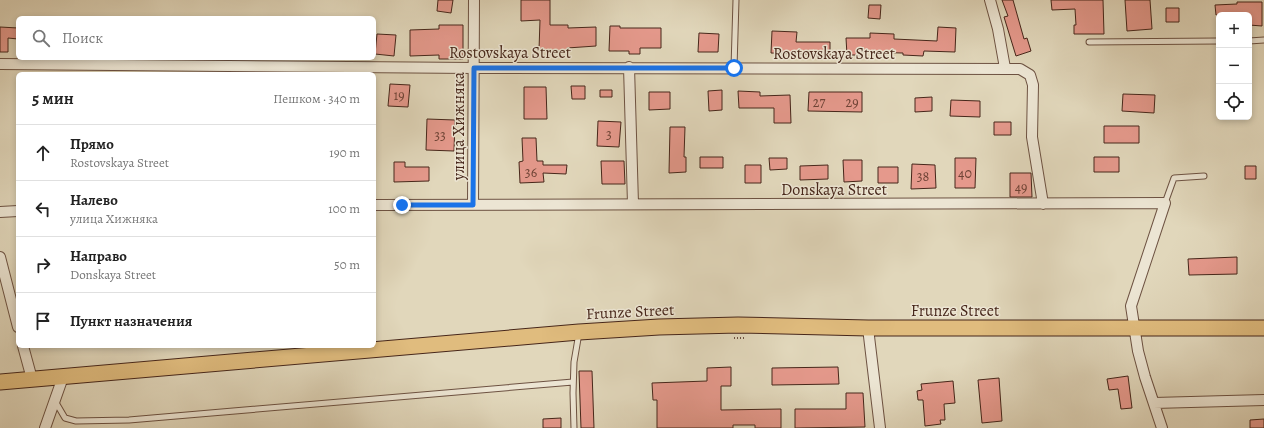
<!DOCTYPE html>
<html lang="ru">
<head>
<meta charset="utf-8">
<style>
  :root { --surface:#fff; --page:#f6f6f6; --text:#222; --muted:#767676; --line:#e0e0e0 }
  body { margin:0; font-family:Alegreya,serif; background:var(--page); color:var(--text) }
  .controls { position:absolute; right:12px; top:12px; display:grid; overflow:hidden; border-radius:6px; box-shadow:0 2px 6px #0003 }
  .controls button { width:36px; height:36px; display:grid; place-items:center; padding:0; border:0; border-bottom:1px solid var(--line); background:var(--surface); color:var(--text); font:20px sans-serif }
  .stop { position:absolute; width:12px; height:12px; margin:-9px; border:3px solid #1a73e8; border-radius:50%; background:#fff }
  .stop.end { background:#1a73e8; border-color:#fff; box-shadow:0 1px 4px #0008 }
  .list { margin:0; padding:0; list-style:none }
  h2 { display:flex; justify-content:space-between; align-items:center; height:52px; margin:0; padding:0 16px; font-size:17px }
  h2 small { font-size:13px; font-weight:400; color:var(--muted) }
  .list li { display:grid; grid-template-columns:26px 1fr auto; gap:12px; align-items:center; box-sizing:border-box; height:56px; padding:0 16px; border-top:1px solid var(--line) }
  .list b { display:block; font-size:15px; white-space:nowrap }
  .list p { margin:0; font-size:13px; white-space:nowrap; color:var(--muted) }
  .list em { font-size:13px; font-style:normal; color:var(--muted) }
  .icon { flex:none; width:22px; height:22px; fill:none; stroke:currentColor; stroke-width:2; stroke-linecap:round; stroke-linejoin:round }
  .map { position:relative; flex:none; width:1264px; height:428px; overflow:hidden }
  .search { position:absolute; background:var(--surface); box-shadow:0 2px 6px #0003; left:16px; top:16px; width:360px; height:44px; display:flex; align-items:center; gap:10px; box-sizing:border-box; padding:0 14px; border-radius:6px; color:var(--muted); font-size:15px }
  .panel { position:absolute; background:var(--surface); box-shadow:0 2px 6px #0003; left:16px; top:72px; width:360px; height:276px; border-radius:6px }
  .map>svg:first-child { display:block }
  .building { fill:#e5998c; stroke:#46261a }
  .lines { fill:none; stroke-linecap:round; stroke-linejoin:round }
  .lane-casing { stroke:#6d5242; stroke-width:7 }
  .street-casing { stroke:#6d5242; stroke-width:12 }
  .primary-casing { stroke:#46261a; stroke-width:17 }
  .path { stroke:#46261a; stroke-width:1.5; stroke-dasharray:1 2; stroke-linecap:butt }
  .lane { stroke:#ece5d3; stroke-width:5 }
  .street { stroke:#ece5d3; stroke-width:10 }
  .primary { stroke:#e0bc7e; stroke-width:15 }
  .route { stroke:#1a73e8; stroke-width:5 }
  .labels { text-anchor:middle; stroke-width:3; stroke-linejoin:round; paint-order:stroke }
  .number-label { font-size:14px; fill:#6e4336 }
  .street-label { font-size:16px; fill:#46261a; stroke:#ece5d3 }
</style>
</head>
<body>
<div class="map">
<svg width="1264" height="428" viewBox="0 0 1264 428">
  <rect width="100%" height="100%" fill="#e1d7bb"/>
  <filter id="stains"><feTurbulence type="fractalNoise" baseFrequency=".005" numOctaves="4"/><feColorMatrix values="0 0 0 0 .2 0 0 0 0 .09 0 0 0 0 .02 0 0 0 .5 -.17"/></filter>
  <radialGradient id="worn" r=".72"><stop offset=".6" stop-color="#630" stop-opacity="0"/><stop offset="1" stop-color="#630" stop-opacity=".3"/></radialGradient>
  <!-- building -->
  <path class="building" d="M438,0H453L451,13L437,11Z
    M521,0H550V25H568V28L596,27V46L567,48V51L539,50L540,20L521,21Z
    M1002,0H1013L1024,39L1027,38L1031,51L1016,56L1004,17L1008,16Z
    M1051,0H1103L1104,34H1074V25H1076L1075,9L1052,10Z
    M1125,0H1150L1152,29L1127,31Z
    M1237,2H1262V26L1249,25V15H1216L1215,5L1237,4Z
    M869,5H881L880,19L868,18Z
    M1166,8H1179V22H1166Z
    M439,25H463V59H439V55L410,56V30L439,29Z
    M610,26H620V28H661V48H640V54H629V51H609Z
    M0,27L18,28V39L8,38V52H0Z
    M938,27L956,28L955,52L924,51L923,56L903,55V53L860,52V55H847L846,38H870V33L894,34V39L937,41Z
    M772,31L797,32L796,42H830V56H808V54L771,53Z
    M699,33L719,34L718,52H698Z
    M377,34L396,35L394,56L375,54Z
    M390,84L410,85L408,107L388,106Z
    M571,86H585V99H572Z
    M524,87H546L547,119H524Z
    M600,90H612V97H600Z
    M722,90V110L709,111L708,91Z
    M738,91L760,92V96L790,95L791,123H774V108H739Z
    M649,92H670V109L649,110Z
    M809,92H862V112L808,111Z
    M1123,94L1155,95L1154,113L1122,111Z
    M932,97V111L915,112V98Z
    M951,100L980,101V117L950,116Z
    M427,119L455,120L454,151L426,150Z
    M598,121L621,122L619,147L597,146Z
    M994,122H1011V135H994Z
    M1104,126H1139V143H1104Z
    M670,127H685L684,157H686V172L669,173Z
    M522,138H536L537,161H543V165H567L566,174L543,173L544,182L520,183L519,162L523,161Z
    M700,157H723V168H700Z
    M1094,157H1119V172H1094Z
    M769,158H787V169L770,170Z
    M955,158H976L975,188H955Z
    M843,160H862V181L844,182Z
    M601,161H624L625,184H602Z
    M394,162H405V167H429V181L394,182Z
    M912,164L935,165L936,188L911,189Z
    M745,165H761V183H745Z
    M828,165V179L800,180V166Z
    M1245,166H1256V179H1245Z
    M878,167H898V183H878Z
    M1010,173H1031L1032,197H1010Z
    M1237,257V274L1189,275L1188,259Z
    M731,367V386H721V410L781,409V428H755V425H733V428H657V400H653L652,383L707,381V368Z
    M838,367L839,384L772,385V368Z
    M579,371H592L594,428H581Z
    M1128,376L1132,408L1121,409L1118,389L1109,390L1107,379Z
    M999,378L1002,421L982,423L978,380Z
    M953,381L955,403L944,404L945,420H940L941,424L925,426L923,400H918L917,391L922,390L921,384Z
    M846,393H863L865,427L795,428V409H846Z
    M561,418V428H543V419Z
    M1264,419V428H1250V420Z"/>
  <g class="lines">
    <!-- lane casing -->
    <g class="lane-casing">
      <path id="lane" d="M1249,41L1264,40
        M1089,42L1219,41
        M734,68L736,0
        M1165,203L1174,178L1204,176
        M55,401L65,418L76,421L129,420L573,382
        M574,428L573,393L574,362L579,333"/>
    </g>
    <!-- street casing -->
    <g class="street-casing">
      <path id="street" d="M990,0L998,29L1005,68
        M0,64L474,68L1020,69L1030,75L1033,85L1032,137L1043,204
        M629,67L633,204
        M374,205L1165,203L1131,306L1138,351L1145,377L1162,428
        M473,205L474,0
        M0,212L18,211
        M0,257L18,327
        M868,328L880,428
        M23,346L32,379
        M1154,403L1264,400
        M45,428L63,377"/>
    </g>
    <!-- primary casing -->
    <g class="primary-casing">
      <path id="primary" d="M0,382L579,332L659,327L738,325L868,328H1264"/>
    </g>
    <!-- path -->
    <path class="path" d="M734,338H744"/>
    <!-- lane -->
    <use href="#lane" class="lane"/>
    <!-- street -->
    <use href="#street" class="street"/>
    <!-- primary -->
    <use href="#primary" class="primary"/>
  </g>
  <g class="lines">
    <!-- route -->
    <path class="route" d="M402,205H473L474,68H734"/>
  </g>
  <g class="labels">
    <!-- number labels -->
    <g class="number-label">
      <text x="399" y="100">19</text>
      <text x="819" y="107">27</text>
      <text x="852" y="107">29</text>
      <text x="609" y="139">3</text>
      <text x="440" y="140">33</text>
      <text x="531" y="177">36</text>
      <text x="965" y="178">40</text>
      <text x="923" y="181">38</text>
      <text x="1021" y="192">49</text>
    </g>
    <!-- street labels -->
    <g class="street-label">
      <text x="510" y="58">Rostovskaya Street</text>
      <text x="834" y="59">Rostovskaya Street</text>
      <text transform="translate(458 126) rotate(-90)" y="6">улица Хижняка</text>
      <text x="834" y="195">Donskaya Street</text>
      <text x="955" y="316">Frunze Street</text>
      <text transform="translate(630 311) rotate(-3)" y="6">Frunze Street</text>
    </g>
  </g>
  <rect width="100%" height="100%" filter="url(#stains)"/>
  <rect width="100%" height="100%" fill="url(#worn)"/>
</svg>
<div class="controls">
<button>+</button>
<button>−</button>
<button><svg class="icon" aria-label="locate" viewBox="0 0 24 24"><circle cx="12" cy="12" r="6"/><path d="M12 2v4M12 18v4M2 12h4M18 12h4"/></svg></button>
</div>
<div class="stop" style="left:734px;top:68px"></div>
<div class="stop end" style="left:402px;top:205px"></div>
<div class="search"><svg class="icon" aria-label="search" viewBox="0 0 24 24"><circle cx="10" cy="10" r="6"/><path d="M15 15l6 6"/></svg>Поиск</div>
<section class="panel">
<h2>5 мин<small>Пешком · 340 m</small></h2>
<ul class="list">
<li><svg class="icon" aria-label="ahead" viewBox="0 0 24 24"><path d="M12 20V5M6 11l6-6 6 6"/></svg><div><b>Прямо</b><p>Rostovskaya Street</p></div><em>190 m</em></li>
<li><svg class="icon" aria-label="left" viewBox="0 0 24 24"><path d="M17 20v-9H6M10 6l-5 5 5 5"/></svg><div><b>Налево</b><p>улица Хижняка</p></div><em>100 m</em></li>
<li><svg class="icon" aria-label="right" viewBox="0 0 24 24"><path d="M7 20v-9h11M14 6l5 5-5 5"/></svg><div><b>Направо</b><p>Donskaya Street</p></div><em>50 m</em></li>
<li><svg class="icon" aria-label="arrive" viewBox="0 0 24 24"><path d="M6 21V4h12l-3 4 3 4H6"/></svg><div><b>Пункт назначения</b></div></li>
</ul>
</section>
</div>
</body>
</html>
